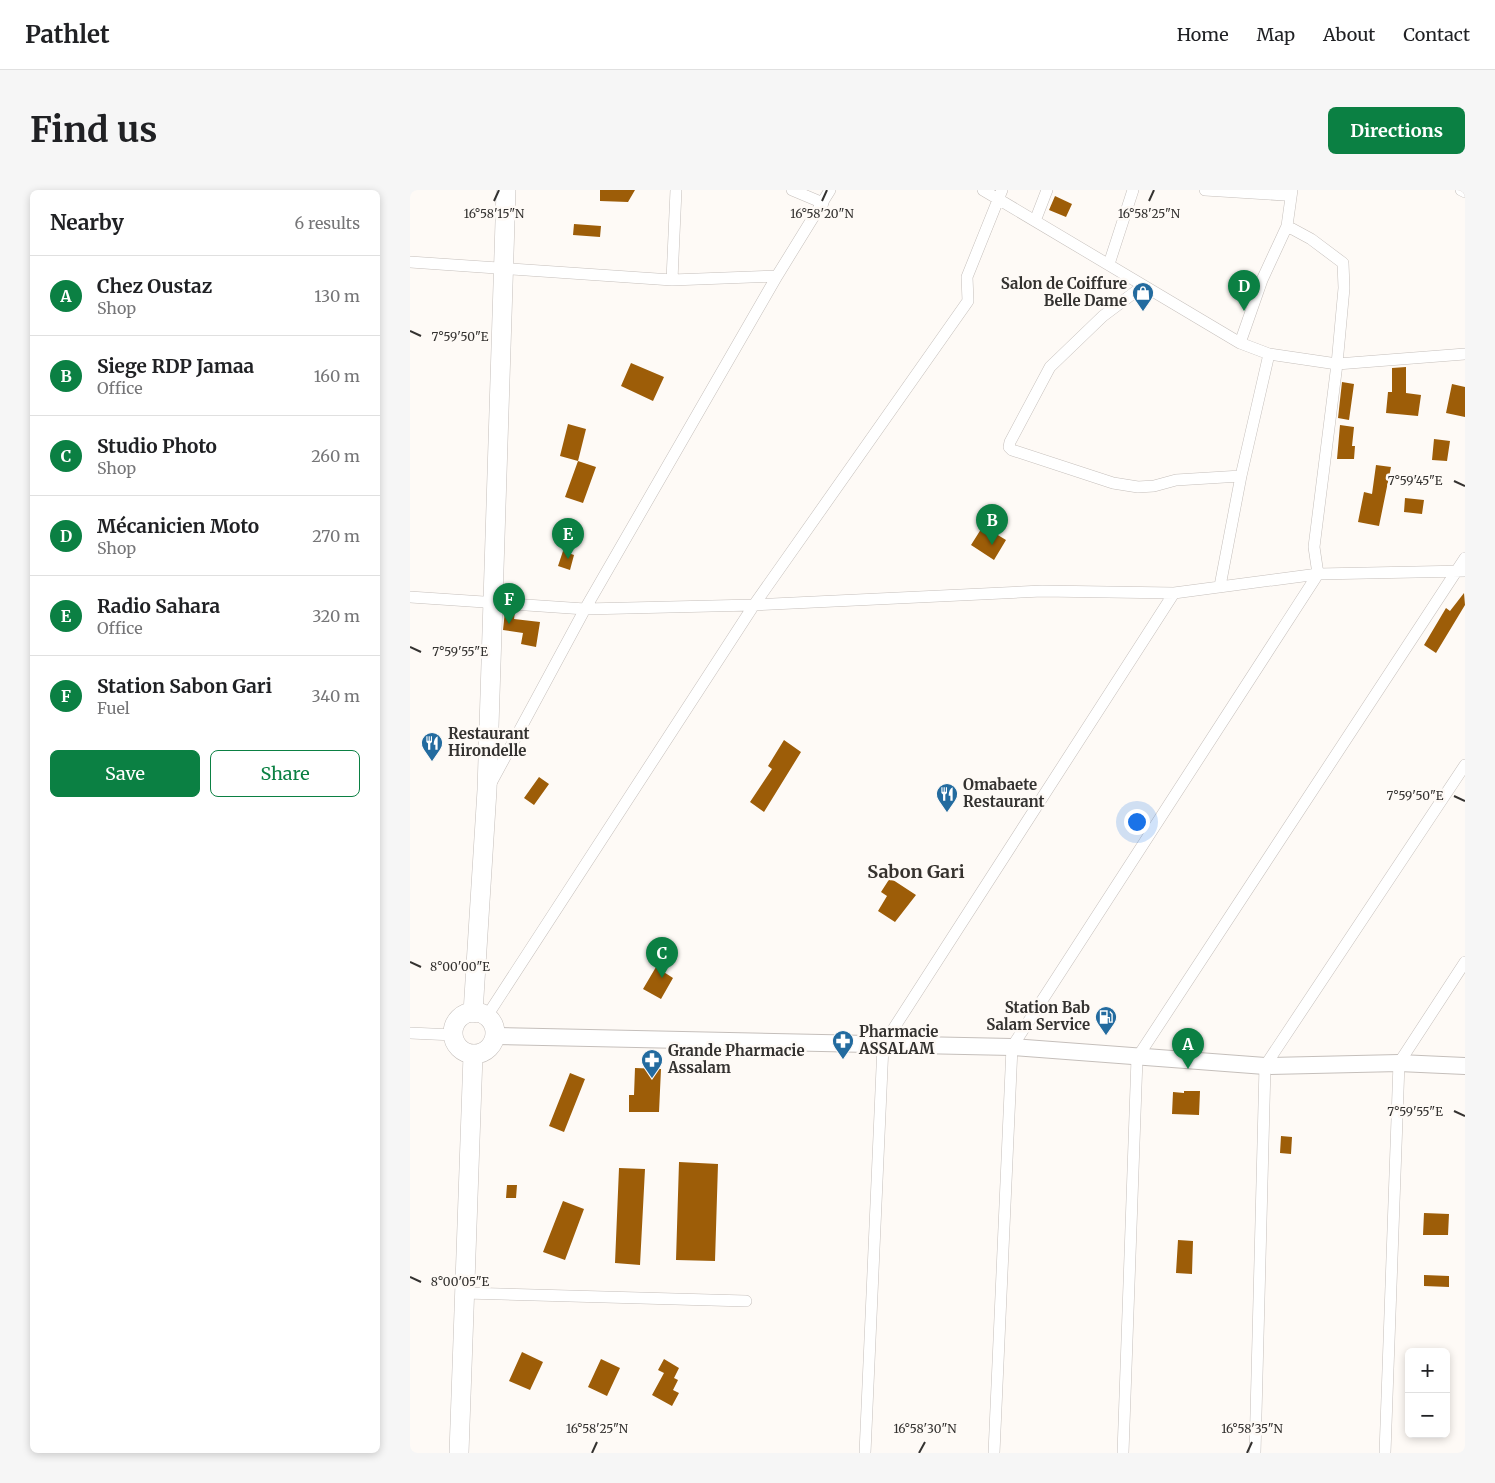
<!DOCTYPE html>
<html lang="en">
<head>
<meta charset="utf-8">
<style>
  :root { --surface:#fff; --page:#f6f6f6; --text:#202124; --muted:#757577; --line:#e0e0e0; --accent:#0b8043 }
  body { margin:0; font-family:Merriweather,serif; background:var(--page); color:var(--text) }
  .controls { position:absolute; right:15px; bottom:15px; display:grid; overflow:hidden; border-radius:8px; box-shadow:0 2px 8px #0003 }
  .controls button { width:45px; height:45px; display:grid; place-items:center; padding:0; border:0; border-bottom:1px solid var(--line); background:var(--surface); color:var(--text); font:25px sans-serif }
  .you { position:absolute; left:726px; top:631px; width:18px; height:18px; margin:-12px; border:4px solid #fff; border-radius:50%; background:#1a73e8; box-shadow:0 0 0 8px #1a73e833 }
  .badge { display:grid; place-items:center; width:32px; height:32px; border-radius:50%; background:var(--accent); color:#fff; font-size:16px; font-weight:700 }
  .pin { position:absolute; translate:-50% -41px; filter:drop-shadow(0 1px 2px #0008) }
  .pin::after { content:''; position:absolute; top:26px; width:18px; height:15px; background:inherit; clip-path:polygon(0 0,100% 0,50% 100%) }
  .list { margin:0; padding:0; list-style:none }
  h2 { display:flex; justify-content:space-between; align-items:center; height:65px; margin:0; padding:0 20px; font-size:21px }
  h2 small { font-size:16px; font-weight:400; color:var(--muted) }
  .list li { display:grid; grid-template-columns:32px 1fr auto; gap:15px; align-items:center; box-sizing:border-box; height:80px; padding:0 20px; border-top:1px solid var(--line) }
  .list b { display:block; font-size:19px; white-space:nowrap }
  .list p { margin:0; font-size:16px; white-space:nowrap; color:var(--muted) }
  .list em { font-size:16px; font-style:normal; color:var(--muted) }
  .actions { display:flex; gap:10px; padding:15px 20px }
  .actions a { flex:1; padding:11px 0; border:1px solid var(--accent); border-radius:8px; text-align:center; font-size:18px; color:var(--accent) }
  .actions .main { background:var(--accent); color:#fff }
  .map { position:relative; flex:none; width:1055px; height:1263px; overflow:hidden; border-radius:8px }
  header { display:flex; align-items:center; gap:30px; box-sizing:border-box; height:70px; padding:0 25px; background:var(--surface); border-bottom:1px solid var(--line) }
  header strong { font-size:24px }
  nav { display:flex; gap:28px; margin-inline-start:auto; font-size:18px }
  .intro { display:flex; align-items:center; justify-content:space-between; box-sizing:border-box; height:120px; padding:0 30px }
  h1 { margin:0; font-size:35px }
  .button { padding:12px 22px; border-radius:8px; background:var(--accent); color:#fff; font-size:18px; font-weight:700 }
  main { display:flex; gap:30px; padding:0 30px }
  aside { flex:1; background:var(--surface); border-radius:8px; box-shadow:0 2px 8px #0003 }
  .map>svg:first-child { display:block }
  .building { fill:#9d5d08 }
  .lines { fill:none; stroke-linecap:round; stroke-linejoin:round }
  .street-casing { stroke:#c5bfbb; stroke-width:12 }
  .secondary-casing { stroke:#c5bfbb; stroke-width:18 }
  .primary-casing { stroke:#c5bfbb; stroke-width:20 }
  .street { stroke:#fff; stroke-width:11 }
  .secondary { stroke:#fff; stroke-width:16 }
  .primary { stroke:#fff; stroke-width:19 }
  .ticks { fill:none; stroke:#343230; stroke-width:2 }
  .labels { text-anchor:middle; stroke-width:5; stroke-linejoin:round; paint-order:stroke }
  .poi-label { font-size:15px; font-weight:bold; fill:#343230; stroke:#fefaf6; text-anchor:start }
  .quarter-label { font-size:18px; font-weight:bold; fill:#36322e; stroke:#fefaf6 }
  .ticks-label { font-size:12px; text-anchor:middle; fill:#343230; stroke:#fefaf6; stroke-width:5; stroke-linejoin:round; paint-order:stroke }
</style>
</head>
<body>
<header>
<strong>Pathlet</strong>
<nav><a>Home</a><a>Map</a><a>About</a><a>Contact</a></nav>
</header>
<div class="intro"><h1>Find us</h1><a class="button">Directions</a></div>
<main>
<aside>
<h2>Nearby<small>6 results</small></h2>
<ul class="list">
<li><span class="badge">A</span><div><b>Chez Oustaz</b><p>Shop</p></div><em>130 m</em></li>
<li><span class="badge">B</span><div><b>Siege RDP Jamaa</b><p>Office</p></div><em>160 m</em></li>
<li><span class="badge">C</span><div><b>Studio Photo</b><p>Shop</p></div><em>260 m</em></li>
<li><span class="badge">D</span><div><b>Mécanicien Moto</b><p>Shop</p></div><em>270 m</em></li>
<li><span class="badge">E</span><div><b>Radio Sahara</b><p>Office</p></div><em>320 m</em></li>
<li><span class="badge">F</span><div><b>Station Sabon Gari</b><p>Fuel</p></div><em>340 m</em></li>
</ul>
<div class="actions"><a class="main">Save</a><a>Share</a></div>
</aside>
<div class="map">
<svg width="1055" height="1263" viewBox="0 0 1055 1263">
  <rect width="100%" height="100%" fill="#fefaf6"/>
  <!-- building -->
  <path class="building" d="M190,0H225L218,12L190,11Z
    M645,6L662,14L656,27L639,20Z
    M164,34L191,36L190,47L163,45Z
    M221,173L254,187L243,211L211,196Z
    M996,177V203L1011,205L1008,226L976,223L978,202H982V178Z
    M932,192L944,194L939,230L928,228Z
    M1042,194L1055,197V227L1036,223Z
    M158,234L176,239L168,271L150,266Z
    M930,235L944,237L942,256H945L944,269H927Z
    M1024,249L1040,251L1037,271L1022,270Z
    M168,271L186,277L173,313L155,307Z
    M966,275L981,277L969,336L948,332L954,302L962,304Z
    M995,308L1014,310L1012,324L994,322Z
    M573,336L596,350L584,370L561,355Z
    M153,361L164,365L160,380L148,376Z
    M1054,403L1055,415L1026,463L1014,455L1036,418L1040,421Z
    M95,421L105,422L104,429L130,432L126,457L111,454L113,443L93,440Z
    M374,550L391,562L354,622L340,612L362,579L358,576Z
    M129,587L139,594L124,615L114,608Z
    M480,688L506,705L485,732L468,721L477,706L471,702Z
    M246,777L263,788L251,809L233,799Z
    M225,878L251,879L249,922H219V905H224Z
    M160,883L175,889L154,942L139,936Z
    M774,901H790L789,925L762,924L763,902L774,903Z
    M871,946L882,947L881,964L870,963Z
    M269,972L308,974L305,1071L266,1070Z
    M209,978L235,979L230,1075L205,1073Z
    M97,995H107L106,1008H96Z
    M153,1011L174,1019L155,1070L133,1062Z
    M1014,1023L1039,1024L1038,1045H1013Z
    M768,1050L783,1051L782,1084L766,1083Z
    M1014,1085L1039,1086V1097L1014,1096Z
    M112,1162L133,1172L120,1200L99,1191Z
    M191,1169L210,1178L197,1206L178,1197Z
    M254,1169L269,1178L264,1188L268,1190L263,1200L269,1203L262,1216L242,1205L254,1183L248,1180Z"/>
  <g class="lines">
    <!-- street casing -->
    <g class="street-casing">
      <path id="street" d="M382,0L413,13
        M573,0L830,153L859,164L927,174L1055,164
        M795,0L874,5L878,0
        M1051,0L1055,2
        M625,31L637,0
        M0,72L262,90L367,86
        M699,74L723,0
        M262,90L266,0
        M733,96L693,126L640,177L600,252L599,257L602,260L703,293L728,297L744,296L766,290L831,286
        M830,153L852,90L877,36L882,0
        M810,396L831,286L859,164
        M0,407L175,419L344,415L632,401L764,403L908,384L1055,381
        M80,595L175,419L367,86L420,0
        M77,826L344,415L558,111L557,87L592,0
        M0,843L44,845
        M54,1103L336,1111
        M455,1263L473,855L764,403
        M584,1263L602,857L908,384L904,357L927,174L934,98L933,73L901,49L877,36
        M713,1263L727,868L1055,368
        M845,1263L855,876L1055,575
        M975,1263L989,873L1055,772"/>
    </g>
    <!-- secondary casing -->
    <g class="secondary-casing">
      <path id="secondary" d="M85,846L602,857L855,876L989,873L1055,876"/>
    </g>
    <!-- primary casing -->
    <g class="primary-casing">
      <path id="primary" d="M43 843a21 21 0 1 1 42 0a21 21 0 1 1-42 0Z
        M63,823L77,600L96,0
        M49,1263L63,865"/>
    </g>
    <!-- street -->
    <use href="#street" class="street"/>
    <!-- secondary -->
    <use href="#secondary" class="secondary"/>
    <!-- primary -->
    <use href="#primary" class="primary"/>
  </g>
  <!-- ticks -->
  <path class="ticks" d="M84,11L89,0M412,11L417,0M739,11L744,0M0,141L11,146M1044,291L1055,296M0,457L11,462M1044,606L1055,611M0,772L11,777M1044,921L1055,926M0,1087L11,1092M182,1263L187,1252M509,1263L515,1252M837,1263L842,1252"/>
  <!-- icons -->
  <defs>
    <g id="shop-pin" transform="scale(1.125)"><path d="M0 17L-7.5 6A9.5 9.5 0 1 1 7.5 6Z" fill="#236b9f" stroke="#fefaf6"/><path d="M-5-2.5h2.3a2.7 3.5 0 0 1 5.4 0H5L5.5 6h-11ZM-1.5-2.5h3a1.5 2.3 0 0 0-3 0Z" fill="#fff"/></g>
    <g id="restaurant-pin" transform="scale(1.125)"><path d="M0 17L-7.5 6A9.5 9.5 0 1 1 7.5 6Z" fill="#236b9f" stroke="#fefaf6"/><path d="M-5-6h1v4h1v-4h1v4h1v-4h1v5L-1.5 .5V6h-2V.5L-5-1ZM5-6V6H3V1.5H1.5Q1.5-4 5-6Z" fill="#fff"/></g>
    <g id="fuel-pin" transform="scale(1.125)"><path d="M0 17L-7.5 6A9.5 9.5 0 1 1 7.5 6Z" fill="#236b9f" stroke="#fefaf6"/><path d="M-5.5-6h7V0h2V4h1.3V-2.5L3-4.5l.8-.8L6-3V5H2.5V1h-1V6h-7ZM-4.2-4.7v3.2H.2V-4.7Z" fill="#fff"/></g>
    <g id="pharmacy-pin" transform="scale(1.125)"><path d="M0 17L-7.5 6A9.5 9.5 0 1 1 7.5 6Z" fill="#236b9f" stroke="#fefaf6"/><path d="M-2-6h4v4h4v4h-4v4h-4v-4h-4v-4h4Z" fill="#fff"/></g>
  </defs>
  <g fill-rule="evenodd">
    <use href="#shop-pin" x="733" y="103"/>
    <use href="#restaurant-pin" x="22" y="553"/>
    <use href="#restaurant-pin" x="537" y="604"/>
    <use href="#fuel-pin" x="696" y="827"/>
    <use href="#pharmacy-pin" x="433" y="851"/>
    <use href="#pharmacy-pin" x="242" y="870"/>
  </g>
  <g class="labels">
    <!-- poi labels -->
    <g class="poi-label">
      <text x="717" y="99" text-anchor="end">Salon de Coiffure<tspan x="717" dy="17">Belle Dame</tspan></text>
      <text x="38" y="549">Restaurant<tspan x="38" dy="17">Hirondelle</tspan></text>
      <text x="553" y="600">Omabaete<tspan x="553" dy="17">Restaurant</tspan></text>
      <text x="680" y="823" text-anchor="end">Station Bab<tspan x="680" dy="17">Salam Service</tspan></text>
      <text x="449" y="847">Pharmacie<tspan x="449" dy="17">ASSALAM</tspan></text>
      <text x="258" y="866">Grande Pharmacie<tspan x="258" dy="17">Assalam</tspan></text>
    </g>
    <!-- quarter labels -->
    <g class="quarter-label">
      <text x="506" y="688">Sabon Gari</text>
    </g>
  </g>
  <g class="ticks-label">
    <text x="84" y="28">16°58'15"N</text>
    <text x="412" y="28">16°58'20"N</text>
    <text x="739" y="28">16°58'25"N</text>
    <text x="50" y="151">7°59'50"E</text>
    <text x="1005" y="295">7°59'45"E</text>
    <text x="50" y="466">7°59'55"E</text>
    <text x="1005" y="610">7°59'50"E</text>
    <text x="50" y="781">8°00'00"E</text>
    <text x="1005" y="926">7°59'55"E</text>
    <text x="50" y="1096">8°00'05"E</text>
    <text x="187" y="1243">16°58'25"N</text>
    <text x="515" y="1243">16°58'30"N</text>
    <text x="842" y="1243">16°58'35"N</text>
  </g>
</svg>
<div class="controls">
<button>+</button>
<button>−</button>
</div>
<div class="you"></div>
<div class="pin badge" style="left:778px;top:879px">A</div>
<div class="pin badge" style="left:582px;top:355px">B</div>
<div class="pin badge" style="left:252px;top:788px">C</div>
<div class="pin badge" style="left:834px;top:121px">D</div>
<div class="pin badge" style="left:158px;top:369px">E</div>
<div class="pin badge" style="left:99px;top:434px">F</div>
</div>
</main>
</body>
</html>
